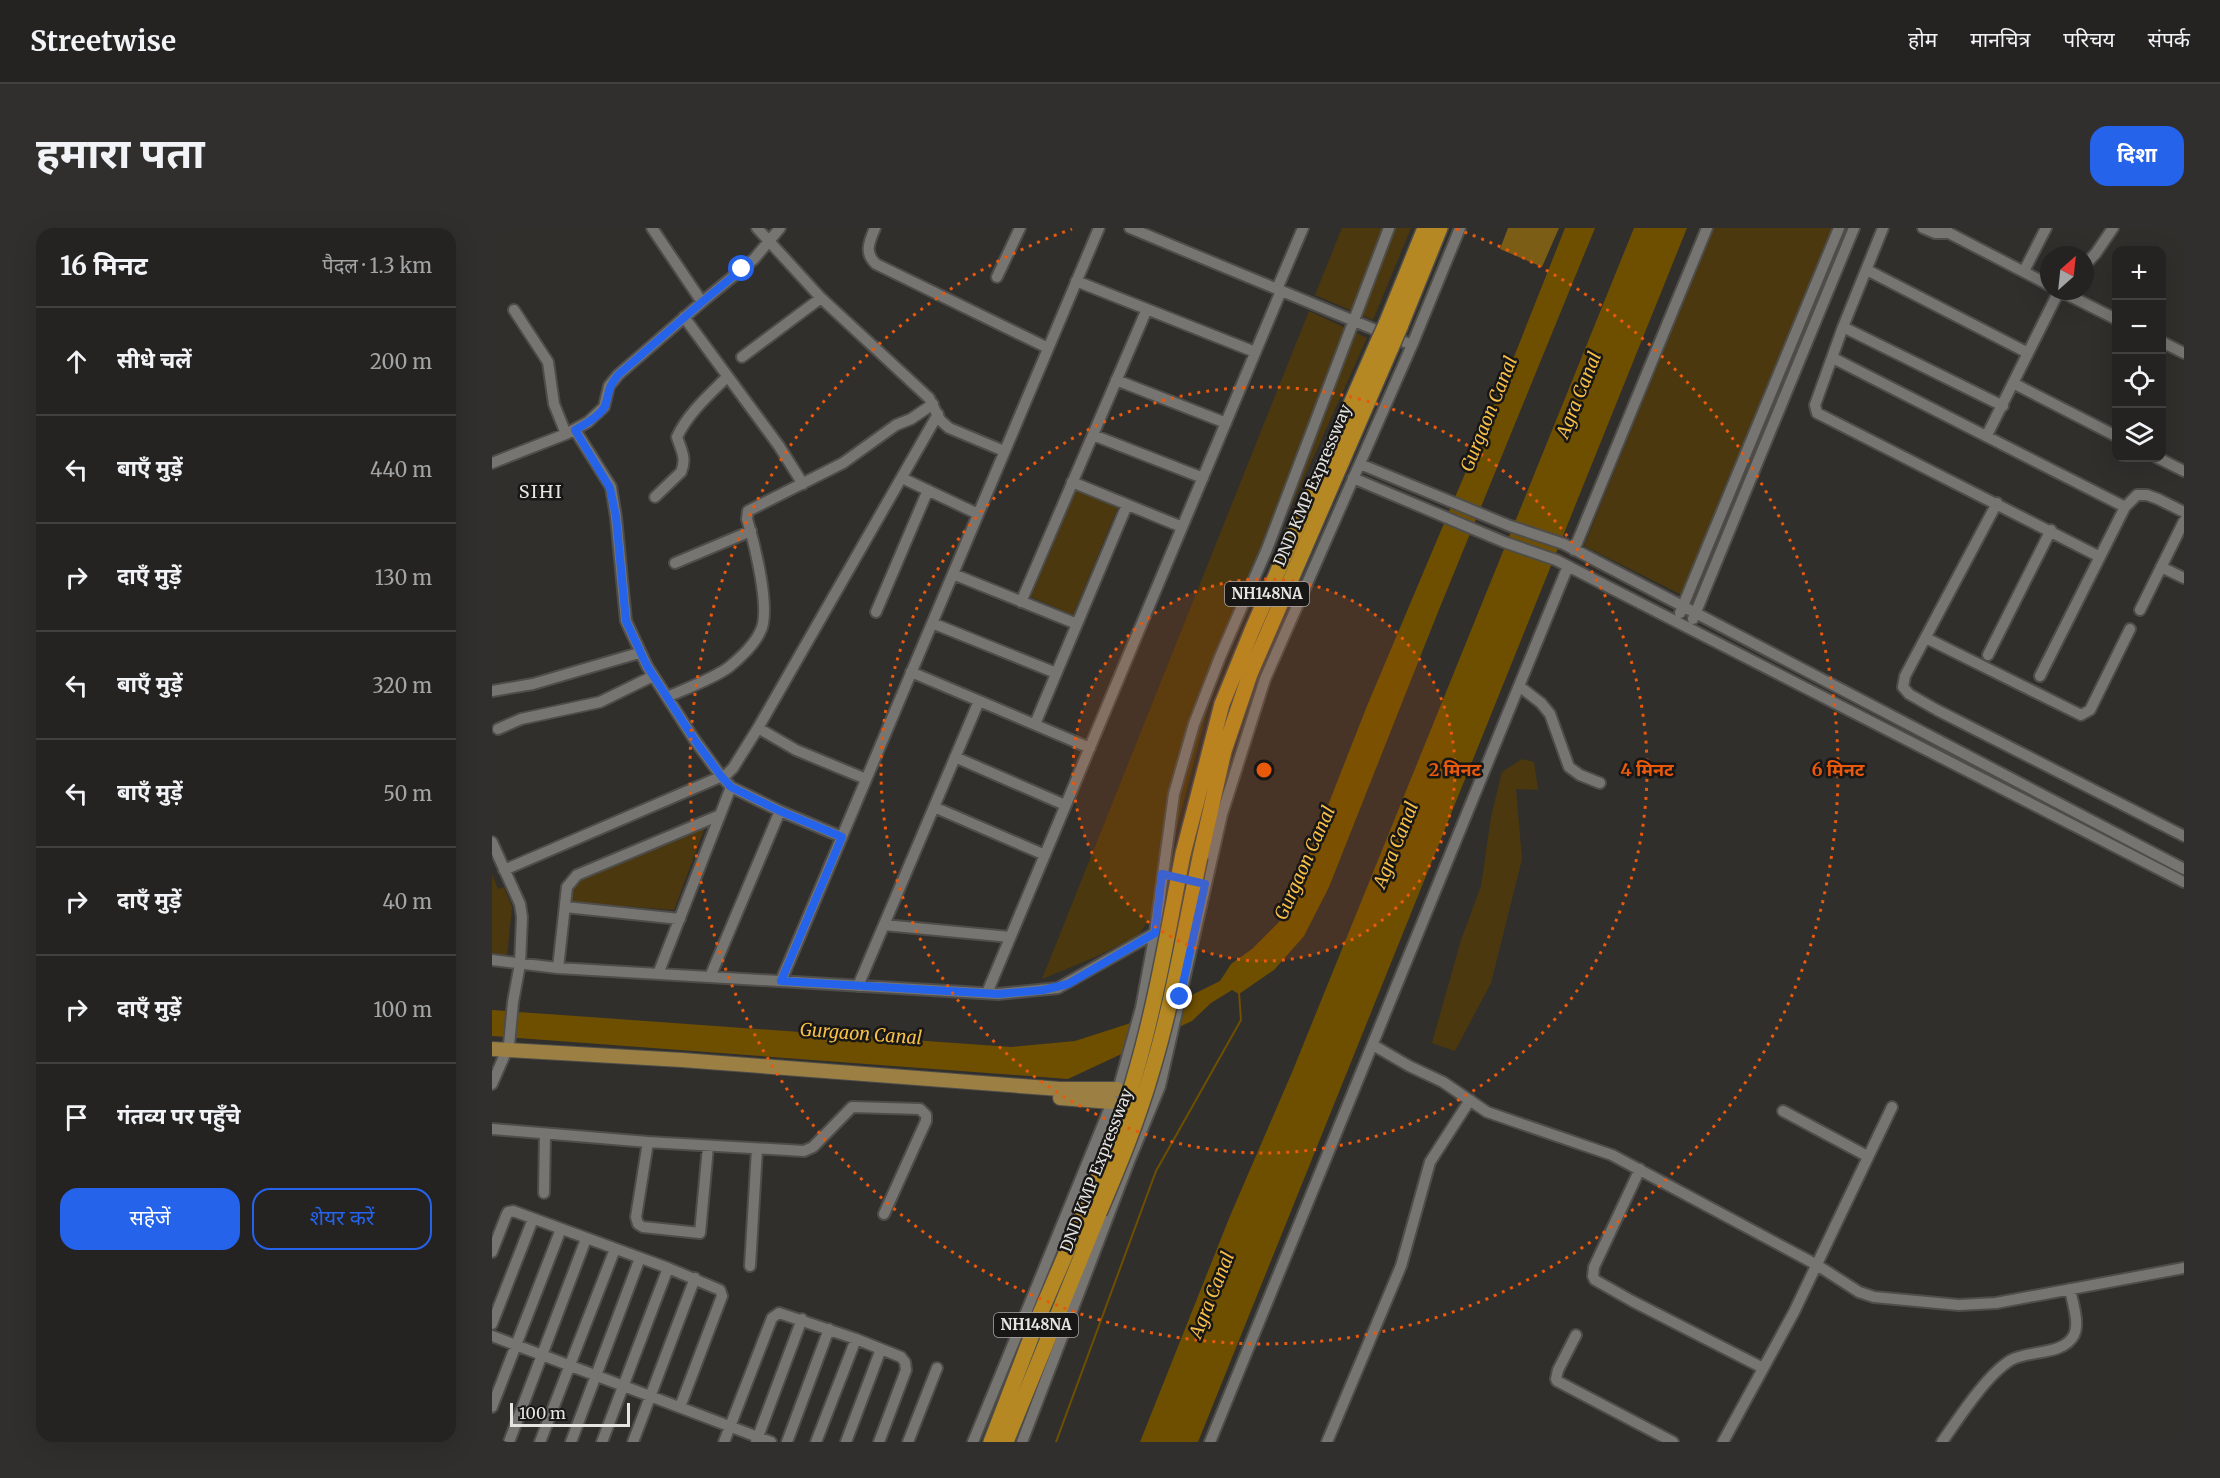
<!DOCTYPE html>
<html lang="hi">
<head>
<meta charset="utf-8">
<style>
  :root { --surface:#252321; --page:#312f2e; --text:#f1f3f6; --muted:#a3a4a5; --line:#42403f; --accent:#2563eb }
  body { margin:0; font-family:Merriweather,"Noto Sans Devanagari",serif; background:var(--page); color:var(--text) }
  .controls { position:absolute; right:18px; top:18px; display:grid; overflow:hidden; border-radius:12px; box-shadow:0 6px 24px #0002 }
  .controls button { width:54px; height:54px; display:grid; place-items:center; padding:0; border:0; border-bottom:2px solid var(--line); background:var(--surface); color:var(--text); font:30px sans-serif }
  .compass { position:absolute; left:1548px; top:18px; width:54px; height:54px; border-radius:50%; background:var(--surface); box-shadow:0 6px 24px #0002; rotate:27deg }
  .scale { position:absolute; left:18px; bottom:15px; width:120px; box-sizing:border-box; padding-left:6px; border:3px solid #e6e5e2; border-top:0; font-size:16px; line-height:21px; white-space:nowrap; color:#e6e5e2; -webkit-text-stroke:4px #181716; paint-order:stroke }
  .stop { position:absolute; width:18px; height:18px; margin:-14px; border:4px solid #2563eb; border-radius:50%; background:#fff }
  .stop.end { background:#2563eb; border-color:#fff; box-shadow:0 2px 6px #0008 }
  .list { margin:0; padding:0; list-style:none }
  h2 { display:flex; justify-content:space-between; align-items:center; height:78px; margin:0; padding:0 24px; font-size:26px }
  h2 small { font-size:20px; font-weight:400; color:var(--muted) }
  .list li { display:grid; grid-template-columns:39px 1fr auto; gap:18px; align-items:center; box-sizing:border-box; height:108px; padding:0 24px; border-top:2px solid var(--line) }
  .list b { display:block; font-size:22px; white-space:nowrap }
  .list em { font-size:20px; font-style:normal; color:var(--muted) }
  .actions { display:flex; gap:12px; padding:18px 24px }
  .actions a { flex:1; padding:14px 0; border:2px solid var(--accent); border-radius:18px; text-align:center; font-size:21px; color:var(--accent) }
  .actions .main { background:var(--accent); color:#fff }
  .icon { flex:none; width:33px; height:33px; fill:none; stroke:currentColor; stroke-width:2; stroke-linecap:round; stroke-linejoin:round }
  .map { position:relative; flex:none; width:1692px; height:1214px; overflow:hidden; border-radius:18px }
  header { display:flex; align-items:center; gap:36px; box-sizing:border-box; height:84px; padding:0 30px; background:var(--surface); border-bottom:2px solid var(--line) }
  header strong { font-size:28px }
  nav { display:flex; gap:33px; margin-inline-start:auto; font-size:21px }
  .intro { display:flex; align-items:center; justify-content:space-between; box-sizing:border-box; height:144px; padding:0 36px }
  h1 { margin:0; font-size:42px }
  .button { padding:15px 27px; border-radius:18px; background:var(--accent); color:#fff; font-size:21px; font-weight:700 }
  main { display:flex; gap:36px; padding:0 36px }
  aside { flex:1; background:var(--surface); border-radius:18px; box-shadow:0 6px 24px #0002 }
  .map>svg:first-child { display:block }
  .green { fill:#4b380e }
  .forest { fill:#7c5d16 }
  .water { fill:#6e4f00 }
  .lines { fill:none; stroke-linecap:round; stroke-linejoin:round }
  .stream { stroke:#6e4f00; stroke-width:2 }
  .minor-casing { stroke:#4e4d4a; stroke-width:14 }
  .major-casing { stroke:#4e4d4a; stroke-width:16 }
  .highway-casing { stroke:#4e4d4a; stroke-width:18 }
  .minor { stroke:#777571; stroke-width:10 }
  .major { stroke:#9c8043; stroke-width:14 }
  .highway { stroke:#b58824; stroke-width:15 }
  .highway-bridge-casing { stroke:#4e4d4a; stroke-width:18; stroke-linecap:butt }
  .highway-bridge { stroke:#b58824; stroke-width:15 }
  .route { stroke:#2563eb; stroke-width:8 }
  .ring { fill:none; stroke:#e8590c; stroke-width:3; stroke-dasharray:3 6 }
  .labels { text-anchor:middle; stroke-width:5; stroke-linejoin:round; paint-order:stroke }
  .shield { fill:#181716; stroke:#a8a7a5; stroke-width:1.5 }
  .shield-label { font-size:15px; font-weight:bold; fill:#e6e5e2 }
  .street-label { font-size:16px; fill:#e6e5e2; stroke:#181716 }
  .water-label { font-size:18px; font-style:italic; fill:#f7bf48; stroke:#181716 }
  .neighbourhood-label { font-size:18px; letter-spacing:1.5px; fill:#e6e5e2; stroke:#181716 }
  .centre { fill:#e8590c; stroke:#181716; stroke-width:3 }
  .ring-label { font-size:18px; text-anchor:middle; font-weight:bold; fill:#e8590c; stroke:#181716; stroke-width:5; stroke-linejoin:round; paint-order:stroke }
</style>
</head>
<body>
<header>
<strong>Streetwise</strong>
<nav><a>होम</a><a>मानचित्र</a><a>परिचय</a><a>संपर्क</a></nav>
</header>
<div class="intro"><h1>हमारा पता</h1><a class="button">दिशा</a></div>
<main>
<aside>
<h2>16 मिनट<small>पैदल · 1.3 km</small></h2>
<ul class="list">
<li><svg class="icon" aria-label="ahead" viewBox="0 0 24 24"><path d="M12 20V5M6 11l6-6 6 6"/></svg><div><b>सीधे चलें</b></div><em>200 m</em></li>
<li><svg class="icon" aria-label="left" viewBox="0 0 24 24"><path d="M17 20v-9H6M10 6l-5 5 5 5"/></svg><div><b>बाएँ मुड़ें</b></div><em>440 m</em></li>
<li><svg class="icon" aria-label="right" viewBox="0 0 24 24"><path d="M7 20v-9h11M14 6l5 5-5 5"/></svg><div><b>दाएँ मुड़ें</b></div><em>130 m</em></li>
<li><svg class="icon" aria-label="left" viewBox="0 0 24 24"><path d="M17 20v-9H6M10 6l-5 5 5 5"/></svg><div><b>बाएँ मुड़ें</b></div><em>320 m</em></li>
<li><svg class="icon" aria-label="left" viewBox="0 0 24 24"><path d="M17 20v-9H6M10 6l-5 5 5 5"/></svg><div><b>बाएँ मुड़ें</b></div><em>50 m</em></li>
<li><svg class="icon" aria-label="right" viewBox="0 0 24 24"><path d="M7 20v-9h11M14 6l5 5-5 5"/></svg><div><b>दाएँ मुड़ें</b></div><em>40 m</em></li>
<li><svg class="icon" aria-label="right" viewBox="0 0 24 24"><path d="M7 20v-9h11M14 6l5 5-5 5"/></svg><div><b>दाएँ मुड़ें</b></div><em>100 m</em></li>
<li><svg class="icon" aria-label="arrive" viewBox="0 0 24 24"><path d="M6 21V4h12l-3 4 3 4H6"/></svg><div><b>गंतव्य पर पहुँचे</b></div></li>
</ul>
<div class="actions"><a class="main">सहेजें</a><a>शेयर करें</a></div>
</aside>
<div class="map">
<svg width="1692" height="1214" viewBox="0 0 1692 1214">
  <rect width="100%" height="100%" fill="#312f2c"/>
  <!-- green -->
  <path class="green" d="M850,0H919L881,92L823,67Z
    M1221,0H1341L1228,270L1190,367L1092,318Z
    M817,83L875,110L730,432L715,483L664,681L646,708L601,730L550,751Z
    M584,262L626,279L581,387L539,369Z
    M1030,531L1042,534L1046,562L1024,561L1030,631L999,755L963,823L940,815L969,712L989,658L999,589L1010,544Z
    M213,599L182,682L78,674L80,654Z
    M0,646L6,661L12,659L20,679L15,727L0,725Z"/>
  <!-- forest -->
  <path class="forest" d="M1016,0H1067L1050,39L1008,21Z"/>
  <!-- water -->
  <path class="water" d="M1073,0H1103L944,389L837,659L812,708L782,742L747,766L740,762L719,775L700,793L576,851L0,808V782L519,819L583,813L642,794L684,775L728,753L739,736L760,721L787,694L803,661L875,478L1018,139Z
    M1142,0H1195L706,1214H648L738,988L801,842Z"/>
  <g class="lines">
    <!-- stream -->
    <path class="stream" d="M564,1214L664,943L749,792L747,765"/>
    <!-- minor casing -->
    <g class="minor-casing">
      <path id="minor" d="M160,0L210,74
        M265,0L329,70L437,170L448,192L457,200L512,223
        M383,0C377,14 372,25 384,36L556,120
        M638,0L920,117
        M1391,0L1351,99L1323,177L1325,185L1608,329
        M1431,0L1443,5H1457
        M1453,0L1457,5L1557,57
        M1593,37L1604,25L1621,0
        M1375,42L1536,125
        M1532,43L1554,0
        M505,49L528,0
        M584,53L763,124
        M785,61L811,0
        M1568,63L1624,91
        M22,82L56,134L62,176L74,206
        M192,89L287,218L311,256
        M1351,99L1511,178
        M1670,114L1692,125
        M250,129L329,70
        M1341,130L1633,279
        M624,152L734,195
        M1521,155L1624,208
        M83,202L119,259L124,289L134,393L155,438L202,511L229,548L239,559L288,583L350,609
        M601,207L711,250
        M1495,207L1567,63
        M1666,230L1692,243
        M0,235L74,206L96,194L112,179L117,158L126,147L210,74L262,31L288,0
        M868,236L1018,298L1072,316L1692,641
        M410,250L486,286
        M861,250L1012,314L1064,332L1692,654
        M580,254L690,299
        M163,269L189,244C195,230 189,222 185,209C196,185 217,167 235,149
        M1505,275L1413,448L1411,459L1417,466L1445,482L1692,608
        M1082,322L1215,0
        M183,335L259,303
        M1669,339L1692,350
        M461,346L585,396
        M529,374L655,81
        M1648,382L1692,293
        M384,384L436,262
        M1188,385L1347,0
        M1201,391L1362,0
        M440,395L564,445
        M1434,410L1589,487L1598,482L1638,401
        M1496,427L1559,302
        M419,444L598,520
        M1548,448L1633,279L1645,267H1655L1666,271L1692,284
        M1027,458L1049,475L1058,486L1077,539L1088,547L1108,555
        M0,463L41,456L147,425
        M175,469C193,461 223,450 237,439C248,430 262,417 268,404C280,384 262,314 255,291L256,283L351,235L404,197L419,191L441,176
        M543,496L635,277
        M266,500L304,522L374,551
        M6,501L29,491L108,474L161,448
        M463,529L573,577
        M442,579L553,627
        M0,614L28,676L30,689L28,736L21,774L17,817L0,856
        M12,642L235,546L241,540L266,500L446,186
        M73,679L188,691
        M392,697L518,709
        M0,732L66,740L506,766L566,760L663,705
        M66,740L75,659L85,647L228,587
        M166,746L239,559
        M218,749L288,583
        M289,753L607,0
        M366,758L487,473
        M495,765L789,63
        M881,817L917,838L951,854L995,884L1120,927L1325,1037L1367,1064L1382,1069L1467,1077L1504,1075L1692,1040
        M1291,883L1375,928
        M0,901L156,914L312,923L321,919L360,879L428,881L434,887V893L392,986
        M156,914L144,989L146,996L151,999L208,1005L216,919
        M1148,941L1102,1039L1101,1048L1103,1052L1140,1073L1271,1140
        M52,965L53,906
        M0,1024L14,988L16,984L21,983L176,1040L228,1062L230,1068L188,1179
        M258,1038L265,921
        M0,1096L41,991
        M1084,1107L1066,1142L1064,1151L1065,1153L1181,1214
        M0,1108L279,1214
        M0,1179L69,1001
        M17,1214L94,1011
        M48,1214L123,1021
        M79,1214L148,1030
        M110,1214L176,1040
        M141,1214L203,1050
        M232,1214L280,1090L287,1085L364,1111L409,1129L413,1134L414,1142L387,1214
        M264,1214L310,1091
        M295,1214L337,1101
        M324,1214L364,1111
        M354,1214L389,1121
        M416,1214L445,1140
        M481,1214L628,855L649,780L663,705L682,566L702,496L728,429L775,321L897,0
        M530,1214L638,931L668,858L730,586L773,451L920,117L968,0
        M718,1214L1076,338
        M835,1214L909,1038L938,934L978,872
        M1231,1214L1302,1084L1400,879
        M1450,1214C1466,1191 1495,1146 1519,1132C1536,1122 1571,1128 1582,1107C1588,1095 1580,1073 1578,1061"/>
    </g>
    <!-- major casing -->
    <g class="major-casing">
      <path id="major" d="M0,821L190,832L568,861H625
        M568,870L619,874"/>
    </g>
    <!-- highway casing -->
    <g class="highway-casing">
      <path id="highway" d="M894,96L933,0
        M908,99L948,0
        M691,626L730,476L761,400L885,116
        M708,629L732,523L758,446L899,120
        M499,1214L548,1086L593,981
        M514,1214L607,985"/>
    </g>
    <!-- minor -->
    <use href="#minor" class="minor"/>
    <!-- major -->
    <use href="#major" class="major"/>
    <!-- highway -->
    <use href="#highway" class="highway"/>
    <!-- highway-bridge casing -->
    <g class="highway-bridge-casing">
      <path id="highway-bridge" d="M885,116L894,96
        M899,120L908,99
        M593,981C612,935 632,888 645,840C665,770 677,697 691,626
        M607,985C627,938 646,892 660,843C681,773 693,700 708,629"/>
    </g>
    <!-- highway-bridge -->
    <use href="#highway-bridge" class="highway-bridge"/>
  </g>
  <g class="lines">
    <!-- route -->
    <path class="route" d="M250,41L210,74L126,147C115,161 118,163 113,178C108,188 92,197 83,202L118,260L124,289L134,393L155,438L202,511L229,548L239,559L288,583L350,609L289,753L506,766L551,762L576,756L663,705L670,646L713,656L688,769"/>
  </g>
  <!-- distance rings -->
  <circle cx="772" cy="542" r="191" fill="#e8590c" fill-opacity=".12"/>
  <g class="ring">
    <circle cx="772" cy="542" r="191"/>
    <circle cx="772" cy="542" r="383"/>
    <path d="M964 1A574 574 0 1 1 580 1"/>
  </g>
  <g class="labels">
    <!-- shield labels -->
    <g class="shield">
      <rect x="733" y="354" width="84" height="24" rx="4.5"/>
      <rect x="502" y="1085" width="84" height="24" rx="4.5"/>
    </g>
    <g class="shield-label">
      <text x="775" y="371">NH148NA</text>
      <text x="544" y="1102">NH148NA</text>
    </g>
    <!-- street labels -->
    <g class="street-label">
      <text transform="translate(820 257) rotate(-67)" y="6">DND KMP Expressway</text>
      <text transform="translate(604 942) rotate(-69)" y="6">DND KMP Expressway</text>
    </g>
    <!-- water labels -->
    <g class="water-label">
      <text transform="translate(1087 167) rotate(-68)" y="6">Agra Canal</text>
      <text transform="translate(997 186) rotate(-68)" y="6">Gurgaon Canal</text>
      <text transform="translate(904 617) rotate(-68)" y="6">Agra Canal</text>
      <text transform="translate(813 635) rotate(-66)" y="6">Gurgaon Canal</text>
      <text transform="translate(369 806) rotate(4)" y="6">Gurgaon Canal</text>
      <text transform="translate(720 1067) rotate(-68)" y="6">Agra Canal</text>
    </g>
    <!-- neighbourhood labels -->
    <g class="neighbourhood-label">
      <text x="49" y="270">SIHI</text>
    </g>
  </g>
  <circle cx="772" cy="542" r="9" class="centre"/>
  <g class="ring-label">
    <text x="963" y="548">2 मिनट</text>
    <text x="1155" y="548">4 मिनट</text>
    <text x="1346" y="548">6 मिनट</text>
  </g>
</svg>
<div class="controls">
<button>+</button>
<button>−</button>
<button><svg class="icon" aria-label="locate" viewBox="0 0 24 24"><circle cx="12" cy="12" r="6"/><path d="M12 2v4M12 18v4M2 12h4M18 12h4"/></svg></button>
<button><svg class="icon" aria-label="layers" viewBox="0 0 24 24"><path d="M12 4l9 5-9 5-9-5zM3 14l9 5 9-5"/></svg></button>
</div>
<svg class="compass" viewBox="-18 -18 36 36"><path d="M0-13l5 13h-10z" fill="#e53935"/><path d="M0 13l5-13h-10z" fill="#a3a4a5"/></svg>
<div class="scale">100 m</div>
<div class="stop" style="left:250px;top:41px"></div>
<div class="stop end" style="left:688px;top:769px"></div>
</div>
</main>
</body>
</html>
